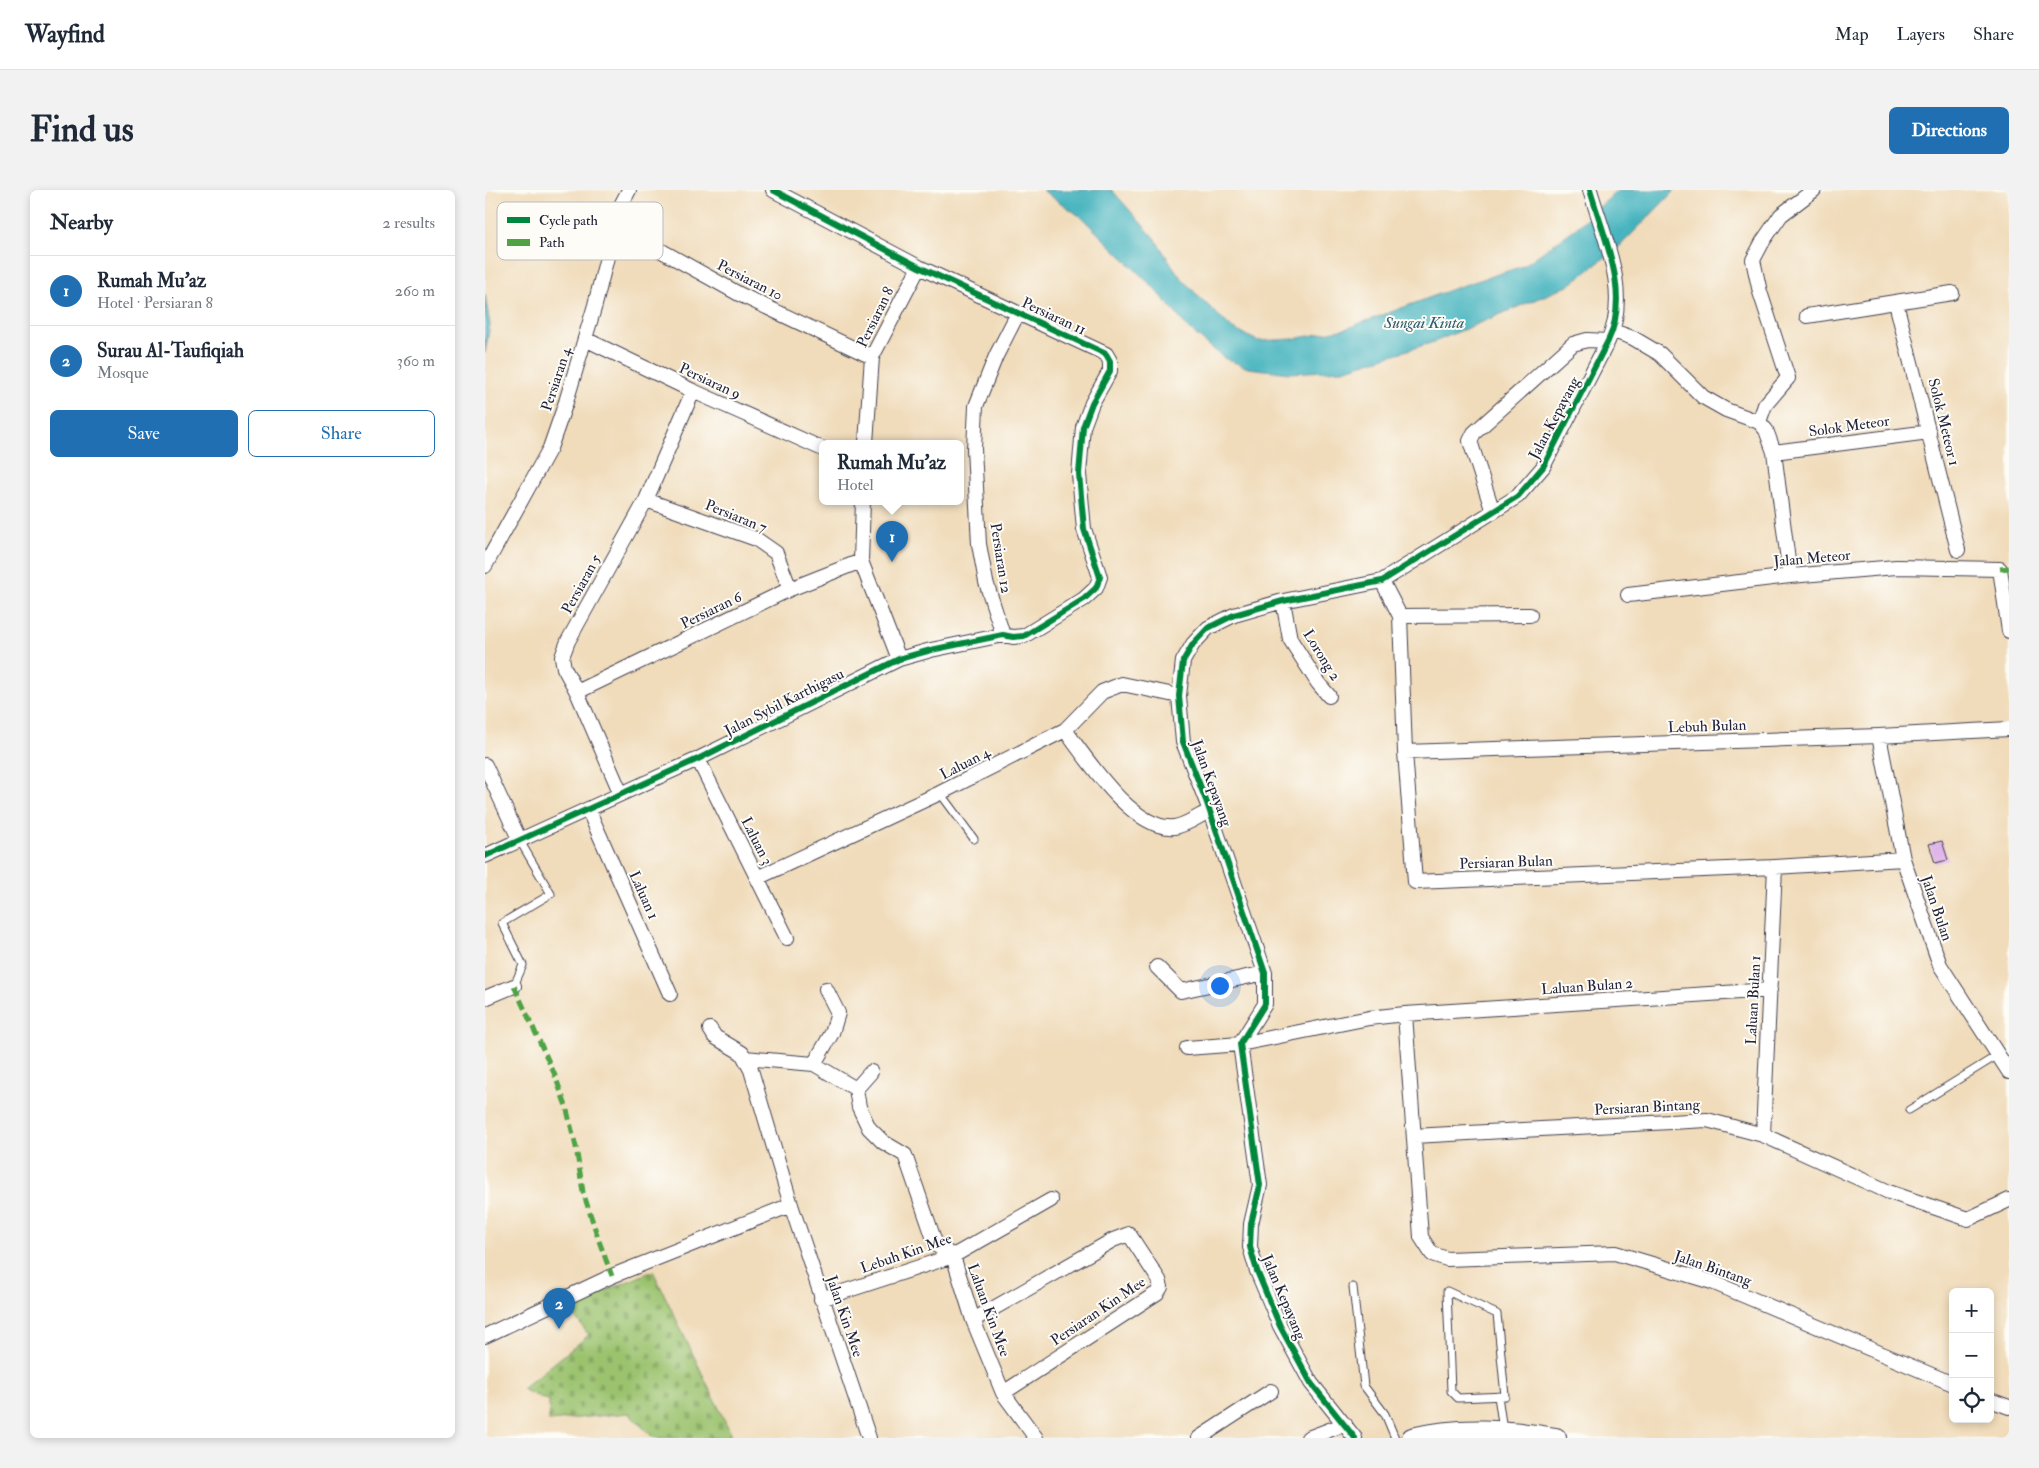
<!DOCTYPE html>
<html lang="en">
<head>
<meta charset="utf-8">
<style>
  :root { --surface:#fff; --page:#f2f2f3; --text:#1f2937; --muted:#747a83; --line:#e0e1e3; --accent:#1f6fb2 }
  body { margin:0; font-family:"IM FELL Double Pica",serif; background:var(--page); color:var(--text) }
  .controls { position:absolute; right:15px; bottom:15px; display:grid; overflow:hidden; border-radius:8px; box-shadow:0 2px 8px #0003 }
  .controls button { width:45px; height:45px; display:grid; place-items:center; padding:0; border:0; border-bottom:1px solid var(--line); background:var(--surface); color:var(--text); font:25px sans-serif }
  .you { position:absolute; left:734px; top:795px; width:18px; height:18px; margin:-12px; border:4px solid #fff; border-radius:50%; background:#1a73e8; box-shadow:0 0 0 8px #1a73e833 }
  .badge { display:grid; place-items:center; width:32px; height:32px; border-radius:50%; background:var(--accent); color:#fff; font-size:16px; font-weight:700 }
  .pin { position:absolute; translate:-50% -41px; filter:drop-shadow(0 1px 2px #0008) }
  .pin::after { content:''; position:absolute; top:26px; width:18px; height:15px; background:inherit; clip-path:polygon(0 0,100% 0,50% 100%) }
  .popup { position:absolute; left:334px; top:250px; width:145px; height:65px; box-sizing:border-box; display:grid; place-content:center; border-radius:8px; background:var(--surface); filter:drop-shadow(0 1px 4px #0005); font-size:16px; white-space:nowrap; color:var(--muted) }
  .popup b { font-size:19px; color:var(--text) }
  .popup::after { content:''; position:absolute; left:50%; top:100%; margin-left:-10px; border:10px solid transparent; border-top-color:var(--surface) }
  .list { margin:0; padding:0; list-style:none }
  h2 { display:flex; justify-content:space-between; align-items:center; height:65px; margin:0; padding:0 20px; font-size:21px }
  h2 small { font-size:16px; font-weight:400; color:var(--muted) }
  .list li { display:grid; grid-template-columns:32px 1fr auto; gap:15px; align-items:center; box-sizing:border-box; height:70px; padding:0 20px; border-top:1px solid var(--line) }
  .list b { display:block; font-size:19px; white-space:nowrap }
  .list p { margin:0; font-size:16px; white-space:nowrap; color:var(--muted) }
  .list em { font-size:16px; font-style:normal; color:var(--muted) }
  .actions { display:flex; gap:10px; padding:15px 20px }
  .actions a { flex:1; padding:11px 0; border:1px solid var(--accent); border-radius:8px; text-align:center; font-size:18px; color:var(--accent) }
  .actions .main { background:var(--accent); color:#fff }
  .icon { flex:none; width:28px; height:28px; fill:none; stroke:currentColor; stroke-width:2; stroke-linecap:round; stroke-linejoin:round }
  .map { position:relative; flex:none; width:1524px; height:1248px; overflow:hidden; border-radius:8px }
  header { display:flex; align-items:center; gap:30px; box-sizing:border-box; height:70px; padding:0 25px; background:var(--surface); border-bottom:1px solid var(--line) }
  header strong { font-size:24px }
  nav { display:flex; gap:28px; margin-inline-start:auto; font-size:18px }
  .intro { display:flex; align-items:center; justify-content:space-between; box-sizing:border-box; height:120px; padding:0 30px }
  h1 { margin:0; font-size:35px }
  .button { padding:12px 22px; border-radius:8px; background:var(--accent); color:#fff; font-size:18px; font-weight:700 }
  main { display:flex; gap:30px; padding:0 30px }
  aside { flex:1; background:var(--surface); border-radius:8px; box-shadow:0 2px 8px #0003 }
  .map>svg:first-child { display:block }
  .cemetery { fill:url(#cemetery-stones); stroke:#5e7254 }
  .water { fill:#43b2bd; stroke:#326a7c }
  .building { fill:#ddaee8 }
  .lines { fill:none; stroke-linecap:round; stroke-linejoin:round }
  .lane-casing { stroke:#413e4e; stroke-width:9 }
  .street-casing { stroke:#413e4e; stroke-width:16 }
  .secondary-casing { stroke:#413e4e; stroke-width:22 }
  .lane { stroke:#fff; stroke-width:7 }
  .street { stroke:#fff; stroke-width:14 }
  .secondary { stroke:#fff; stroke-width:20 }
  .quiet { stroke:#50a245; stroke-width:5; stroke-dasharray:10 5; stroke-linecap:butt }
  .cycleway-casing { stroke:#fdfcf7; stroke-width:9 }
  .cycleway { stroke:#00873e; stroke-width:6 }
  .labels { text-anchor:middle; stroke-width:4; stroke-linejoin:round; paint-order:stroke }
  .street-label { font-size:15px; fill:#22223b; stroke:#fdfcf7 }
  .water-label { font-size:16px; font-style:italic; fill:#2f5c6f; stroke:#fdfcf7 }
  .key { fill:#fdfcf7; stroke:#bbbbbf; stroke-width:1 }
  .key-label { font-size:14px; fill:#22223b }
</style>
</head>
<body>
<header>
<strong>Wayfind</strong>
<nav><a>Map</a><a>Layers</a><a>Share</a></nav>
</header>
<div class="intro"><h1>Find us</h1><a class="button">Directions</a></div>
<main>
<aside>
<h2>Nearby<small>2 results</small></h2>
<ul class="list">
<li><span class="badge">1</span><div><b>Rumah Mu'az</b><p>Hotel · Persiaran 8</p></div><em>260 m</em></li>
<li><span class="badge">2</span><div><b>Surau Al-Taufiqiah</b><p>Mosque</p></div><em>360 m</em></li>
</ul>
<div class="actions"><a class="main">Save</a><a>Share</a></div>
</aside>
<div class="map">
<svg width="1524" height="1248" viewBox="0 0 1524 1248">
  <defs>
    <pattern id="cemetery-stones" width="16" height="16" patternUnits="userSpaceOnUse" patternTransform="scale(1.25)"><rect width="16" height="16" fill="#9bc36e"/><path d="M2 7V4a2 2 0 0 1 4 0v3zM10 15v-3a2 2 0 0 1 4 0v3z" fill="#85a760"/></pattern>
  </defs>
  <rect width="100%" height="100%" fill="#fdfcf7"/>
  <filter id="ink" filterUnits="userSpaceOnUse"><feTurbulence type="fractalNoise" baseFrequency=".02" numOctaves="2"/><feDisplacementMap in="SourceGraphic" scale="10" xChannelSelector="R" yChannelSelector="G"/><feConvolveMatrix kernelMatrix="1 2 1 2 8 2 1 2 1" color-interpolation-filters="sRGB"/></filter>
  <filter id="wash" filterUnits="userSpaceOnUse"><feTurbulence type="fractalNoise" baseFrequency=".0096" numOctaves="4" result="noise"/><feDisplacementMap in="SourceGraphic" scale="20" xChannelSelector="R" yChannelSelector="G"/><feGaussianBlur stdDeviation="1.12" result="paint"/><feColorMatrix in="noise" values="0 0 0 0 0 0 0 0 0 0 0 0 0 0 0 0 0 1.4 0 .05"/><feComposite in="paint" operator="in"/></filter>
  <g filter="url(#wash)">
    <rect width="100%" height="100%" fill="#f0dbba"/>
    <!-- cemetery -->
    <path class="cemetery" d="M168,1081L248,1248H169L143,1223L64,1231V1211L37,1199L104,1145L82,1117Z"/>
    <!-- water -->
    <path class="water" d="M557,0H627L670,49L693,84L713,106L748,139L773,151L808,149L860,139L973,97L1038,76L1091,38L1133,0H1190L1135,56L1083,96L949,152L858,180L804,183L763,178L739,168L703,138L672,101L596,27Z
      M0,104L5,135L0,163Z"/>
    <g id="blocks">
      <!-- building -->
      <path class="building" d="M1457,651L1463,670L1450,673L1444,654Z"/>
    </g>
  </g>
  <g filter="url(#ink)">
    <use href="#blocks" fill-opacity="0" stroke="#413e4e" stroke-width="1"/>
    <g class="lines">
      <!-- lane casing -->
      <g class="lane-casing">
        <path id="lane" d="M455,603L489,649
          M29,796L38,775L17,733L66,704L35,651
          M1424,920L1513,865
          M868,1097L879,1196L900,1224L910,1248
          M962,1101L1012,1124L1020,1206L973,1208L966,1201Z
          M1013,1206L1018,1240"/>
      </g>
      <!-- street casing -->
      <g class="street-casing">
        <path id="street" d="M130,35L254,104L387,167
          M1411,113L1473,360
          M1322,126L1467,103
          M1128,141L1148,148L1175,164L1218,207L1241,220L1274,232L1281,240L1289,262L1305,386
          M100,149L208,201L338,259
          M1274,232L1280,215L1303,188L1275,102L1268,70L1278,51L1296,25L1329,0
          M381,253L387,167L434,77
          M1289,262L1444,242
          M161,310L271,349L291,363L305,399
          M378,311L376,371L414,469
          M1008,322L985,251L989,243L1088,154L1102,150L1123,151
          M0,376L65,258L81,212L110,115L134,19L144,0
          M897,391L915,426L920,562L930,692L1290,677L1418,669
          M1143,405L1305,386L1411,377L1515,379L1524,441
          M798,411L805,449L833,493L844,506
          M915,426L1045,425
          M518,445L501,392L494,354L489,259L491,216L511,166L533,123
          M92,502L305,399L376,371
          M580,540C602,569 648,641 689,637C700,636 714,626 724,621
          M1394,546L1418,669L1455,775L1524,882
          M920,562L1394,546L1524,539
          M213,569L302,748
          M0,575L35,651
          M136,604L92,502L79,478L77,467L83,451L161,310L208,201
          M103,619L185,804
          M0,666L213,569L414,469L446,460L518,445L528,447L539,446L599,409L611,398L615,387L599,339L594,284L598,237L607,213L625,181V171L621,164L434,77L288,0
          M272,688L455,603L580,540L617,502L637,494L694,506
          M672,777L696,801L780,783
          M0,808L29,796
          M920,824L936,1047L947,1064L962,1069L1130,1063L1227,1092L1468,1194
          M225,839L230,847L257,863L266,880L306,1015L384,1248
          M702,858L755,854L884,828L920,824L1285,800
          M260,868L329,874L371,899
          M329,874L347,843L353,823L341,799
          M386,882L371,899L374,917L384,938L398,952L420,965L451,1055L468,1066L488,1130L518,1203L551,1248
          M1278,945L1290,677
          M929,946L1222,930L1278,945L1404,1002L1483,1029L1524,1010
          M336,1109L468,1066L566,1010
          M488,1130L628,1050L644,1044L674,1090L676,1097L672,1103L518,1203
          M0,1146L127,1086L306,1015
          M1505,1210L1524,1217
          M714,1248L786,1201
          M823,1248L860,1234
          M870,1248L826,1193L795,1136L772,1081L765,1057L766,1034L775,995L755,854L780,814V783L722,613L698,552L694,506L698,471L708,454L723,438L749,425L798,411L897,391L1033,306L1058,277L1123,151C1146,103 1119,48 1105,0"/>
      </g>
      <!-- secondary casing -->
      <g class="secondary-casing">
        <path id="secondary" d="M927,1248C975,1236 1023,1240 1071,1248"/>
      </g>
      <!-- lane -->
      <use href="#lane" class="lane"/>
      <!-- street -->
      <use href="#street" class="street"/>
      <!-- secondary -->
      <use href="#secondary" class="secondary"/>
      <!-- quiet -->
      <path class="quiet" d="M1515,379L1524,378
        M29,796L69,883L81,916L91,957L98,1002L114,1051L127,1086"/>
      <!-- cycleway casing -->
      <g class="cycleway-casing">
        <path id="cycleway" d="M0,666L213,569L414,469L446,460L518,445L528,447L539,446L599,409L611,398L615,387L599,339L594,284L598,237L607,213L625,181V171L621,164L434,77L288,0
          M870,1248L826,1193L795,1136L772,1081L765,1057L766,1034L775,995L755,854L780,814V783L722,613L698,552L694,506L698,471L708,454L723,438L749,425L798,411L897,391L1033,306L1058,277L1123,151C1146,103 1119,48 1105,0"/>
      </g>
      <!-- cycleway -->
      <use href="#cycleway" class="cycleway"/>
    </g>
  </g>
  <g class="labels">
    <!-- street labels -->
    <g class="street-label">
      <text transform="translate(265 90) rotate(27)" y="5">Persiaran 10</text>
      <text transform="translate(569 126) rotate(25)" y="5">Persiaran 11</text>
      <text transform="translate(390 127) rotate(-64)" y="5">Persiaran 8</text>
      <text transform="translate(71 189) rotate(-72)" y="5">Persiaran 4</text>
      <text transform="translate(225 191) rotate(25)" y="5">Persiaran 9</text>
      <text transform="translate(1069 228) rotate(-62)" y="5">Jalan Kepayang</text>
      <text transform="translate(1459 232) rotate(76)" y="5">Solok Meteor 1</text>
      <text transform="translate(1364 236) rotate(-8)" y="5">Solok Meteor</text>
      <text transform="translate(251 326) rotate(22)" y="5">Persiaran 7</text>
      <text transform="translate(516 368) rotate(81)" y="5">Persiaran 12</text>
      <text transform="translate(1327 368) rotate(-5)" y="5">Jalan Meteor</text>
      <text transform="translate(96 394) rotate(-61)" y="5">Persiaran 5</text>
      <text transform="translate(226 420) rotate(-26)" y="5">Persiaran 6</text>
      <text transform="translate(837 465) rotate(58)" y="5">Lorong 2</text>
      <text transform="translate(299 512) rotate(-27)" y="5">Jalan Sybil Karthigasu</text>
      <text transform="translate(1222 536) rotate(-2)" y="5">Lebuh Bulan</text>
      <text transform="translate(480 573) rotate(-27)" y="5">Laluan 4</text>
      <text transform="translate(727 593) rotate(70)" y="5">Jalan Kepayang</text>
      <text transform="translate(272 651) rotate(63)" y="5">Laluan 3</text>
      <text transform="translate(1021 672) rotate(-2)" y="5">Persiaran Bulan</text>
      <text transform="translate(159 705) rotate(66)" y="5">Laluan 1</text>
      <text transform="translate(1452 718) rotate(71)" y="5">Jalan Bulan</text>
      <text transform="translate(1102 796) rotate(-4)" y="5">Laluan Bulan 2</text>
      <text transform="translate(1268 810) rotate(-87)" y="5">Laluan Bulan 1</text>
      <text transform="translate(1162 917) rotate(-3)" y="5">Persiaran Bintang</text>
      <text transform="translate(421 1063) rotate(-19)" y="5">Lebuh Kin Mee</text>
      <text transform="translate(1228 1078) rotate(19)" y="5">Jalan Bintang</text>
      <text transform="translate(799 1107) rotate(67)" y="5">Jalan Kepayang</text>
      <text transform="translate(504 1120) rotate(70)" y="5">Laluan Kin Mee</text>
      <text transform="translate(613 1121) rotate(-34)" y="5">Persiaran Kin Mee</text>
      <text transform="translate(360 1126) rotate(71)" y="5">Jalan Kin Mee</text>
    </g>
    <!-- water labels -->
    <g class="water-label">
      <text x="939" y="138">Sungai Kinta</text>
    </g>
  </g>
  <!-- legend -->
  <rect x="12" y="12" width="166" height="58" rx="8" class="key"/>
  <rect x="22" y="27" width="23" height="6" fill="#00873e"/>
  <rect x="22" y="49" width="23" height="7" fill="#50a245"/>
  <g class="key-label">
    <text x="54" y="35">Cycle path</text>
    <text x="54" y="57">Path</text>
  </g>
</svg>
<div class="controls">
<button>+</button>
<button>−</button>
<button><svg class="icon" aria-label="locate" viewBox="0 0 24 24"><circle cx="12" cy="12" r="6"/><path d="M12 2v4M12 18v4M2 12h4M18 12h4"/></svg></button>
</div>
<div class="you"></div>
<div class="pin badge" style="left:407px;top:372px">1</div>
<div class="popup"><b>Rumah Mu'az</b>Hotel</div>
<div class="pin badge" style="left:74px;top:1139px">2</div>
</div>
</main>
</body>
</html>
